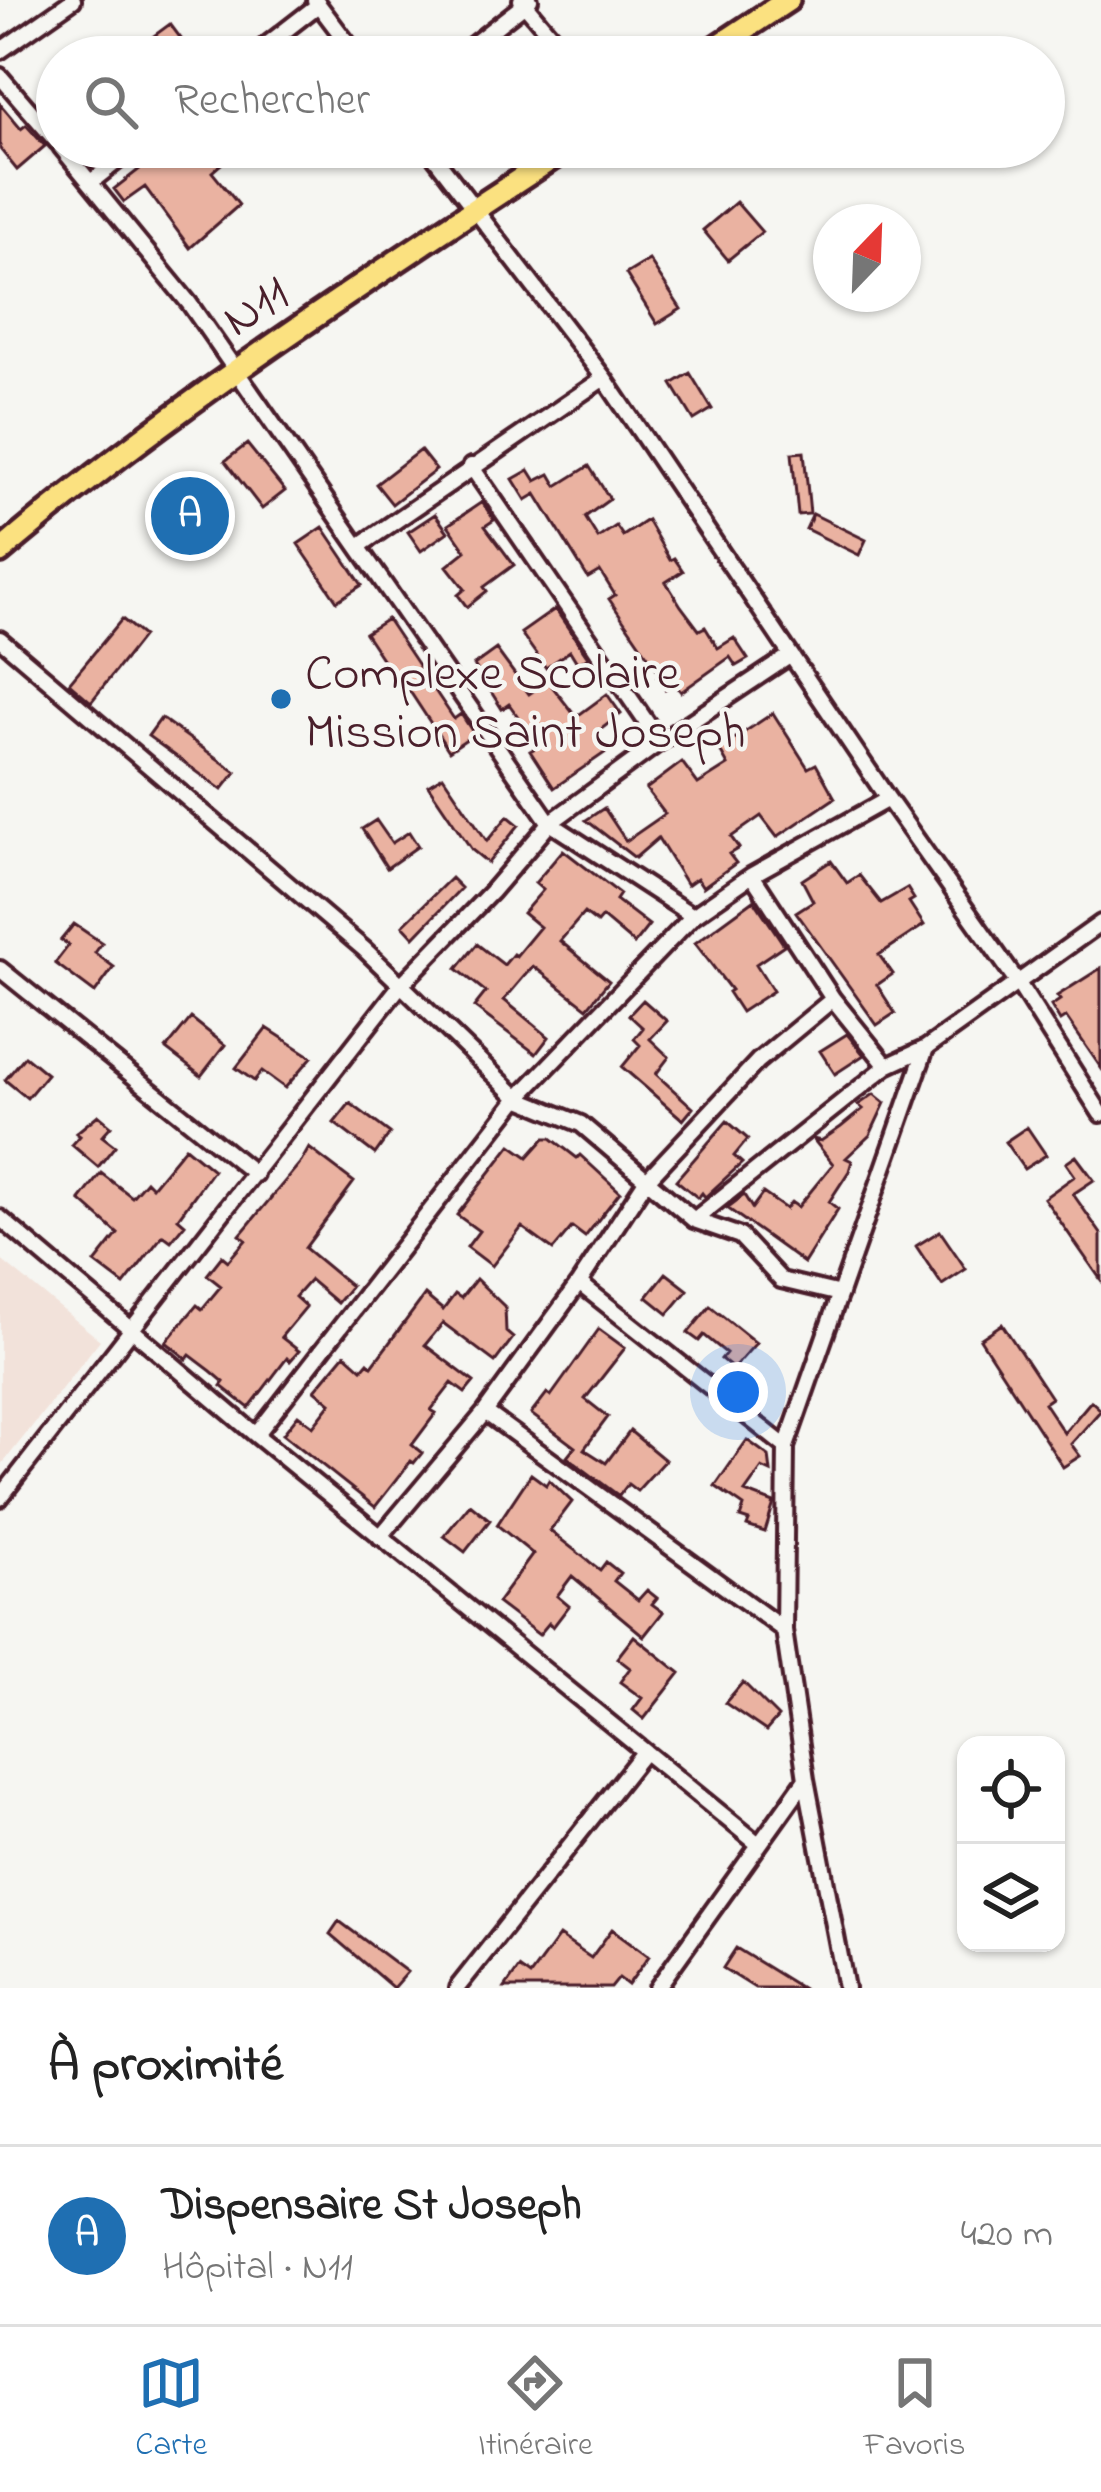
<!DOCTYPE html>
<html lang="fr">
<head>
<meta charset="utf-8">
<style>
  :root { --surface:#fff; --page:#f2f2f2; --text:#222; --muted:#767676; --line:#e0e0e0; --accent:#1f6fb2 }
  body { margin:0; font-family:"Indie Flower",sans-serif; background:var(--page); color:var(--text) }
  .controls { position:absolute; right:36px; bottom:36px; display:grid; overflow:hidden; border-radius:24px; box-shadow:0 3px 9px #0004 }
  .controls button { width:108px; height:108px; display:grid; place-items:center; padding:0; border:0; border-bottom:3px solid var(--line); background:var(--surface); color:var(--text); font:60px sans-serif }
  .compass { position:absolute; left:813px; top:204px; width:108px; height:108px; border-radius:50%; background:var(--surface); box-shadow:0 3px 9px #0004; rotate:23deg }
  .you { position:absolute; left:738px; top:1392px; width:42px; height:42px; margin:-30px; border:9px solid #fff; border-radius:50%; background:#1a73e8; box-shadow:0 0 0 18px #1a73e833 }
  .badge { display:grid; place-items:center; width:78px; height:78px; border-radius:50%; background:var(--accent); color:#fff; font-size:39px; font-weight:700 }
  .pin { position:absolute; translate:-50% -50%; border:6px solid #fff; box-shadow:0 3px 12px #0006 }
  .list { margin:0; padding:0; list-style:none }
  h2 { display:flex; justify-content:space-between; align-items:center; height:156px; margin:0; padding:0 48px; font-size:51px }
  h2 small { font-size:39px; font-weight:400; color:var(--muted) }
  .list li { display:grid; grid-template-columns:78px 1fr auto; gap:36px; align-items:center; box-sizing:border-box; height:180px; padding:0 48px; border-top:3px solid var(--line) }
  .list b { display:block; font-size:45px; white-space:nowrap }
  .list p { margin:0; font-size:39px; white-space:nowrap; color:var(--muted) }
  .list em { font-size:39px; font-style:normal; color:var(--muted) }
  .icon { flex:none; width:66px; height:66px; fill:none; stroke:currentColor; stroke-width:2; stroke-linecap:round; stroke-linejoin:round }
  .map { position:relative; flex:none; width:1101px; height:1988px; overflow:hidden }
  .search { position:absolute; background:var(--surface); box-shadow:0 3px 9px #0004; left:36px; right:36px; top:36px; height:132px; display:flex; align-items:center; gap:30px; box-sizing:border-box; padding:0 42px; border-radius:66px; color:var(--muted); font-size:45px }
  .sheet { height:336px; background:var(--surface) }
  nav { display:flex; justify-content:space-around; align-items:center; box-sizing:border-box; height:168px; border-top:3px solid var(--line); background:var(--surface); font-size:33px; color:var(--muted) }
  nav a { display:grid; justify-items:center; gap:6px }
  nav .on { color:var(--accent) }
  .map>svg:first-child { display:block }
  .built { fill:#f2e2da }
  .building { fill:#eab2a1; stroke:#4a1f2b; stroke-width:3 }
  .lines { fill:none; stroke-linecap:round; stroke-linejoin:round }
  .street-casing { stroke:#4a1f2b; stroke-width:22 }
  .primary-casing { stroke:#4a1f2b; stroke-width:30 }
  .street { stroke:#f6f6f2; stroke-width:14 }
  .primary { stroke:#fbe180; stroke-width:21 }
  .poi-dot { fill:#1f6fb2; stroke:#f6f6f2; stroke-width:4.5 }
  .labels { text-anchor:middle; stroke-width:9; stroke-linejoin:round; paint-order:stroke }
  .street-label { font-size:51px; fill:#4a1f2b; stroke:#f6f6f2 }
  .poi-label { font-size:51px; fill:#4a1f2b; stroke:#f6f6f2; text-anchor:start }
</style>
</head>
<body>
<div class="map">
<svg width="1101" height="1988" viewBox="0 0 1101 1988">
  <rect width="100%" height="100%" fill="#f6f6f2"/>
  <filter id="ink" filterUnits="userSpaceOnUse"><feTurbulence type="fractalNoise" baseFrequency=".00833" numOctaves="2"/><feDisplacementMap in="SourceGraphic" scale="24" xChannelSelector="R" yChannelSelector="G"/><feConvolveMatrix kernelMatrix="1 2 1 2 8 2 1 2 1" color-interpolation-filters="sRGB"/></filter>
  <g filter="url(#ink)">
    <!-- built -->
    <path class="built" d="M0,1259L100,1340L0,1467Z"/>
    <!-- building -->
    <path class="building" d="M170,24L188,48L176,57H125Z
      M0,104L21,129L26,125L45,146L17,170L0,149Z
      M168,147H206L221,164L212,172L239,205L190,248L145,187L124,202L114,189Z
      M736,202L762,232L728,260L703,230Z
      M649,260L681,309L657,324L626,274Z
      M690,373L712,409L694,420L672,384Z
      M247,444L285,491L262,509L225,461Z
      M420,450L436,470L392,504L376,484Z
      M804,452L810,514L798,515L792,453Z
      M589,466L610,499L585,517L598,538L616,526L623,536L647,520L670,560L674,558L683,571L666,582L681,606L699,630L705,627L718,648L734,638L748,659L736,666L730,657L681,692L674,683L665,689L657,677L661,675L609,599L615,595L600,571L588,578L536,494L526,500L513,479L529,470L536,481L550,474L557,486Z
      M482,502L494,520L485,526L514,565L484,587L487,591L467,607L458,595L465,589L447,566L466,551L448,525Z
      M435,514L448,532L421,551L408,532Z
      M813,514L866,540L859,555L806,529Z
      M323,527L362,585L337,601L298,544Z
      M555,609L588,657L578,664L570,651L546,668L521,633Z
      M122,619L143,636L91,702L69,683Z
      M387,619L454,719L461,714L474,734L449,751L403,681L399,684L365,633Z
      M496,649L529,694L548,681L576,717L607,694L621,714L596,733L609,750L554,788L530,751L539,746L509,704L502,709L474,665Z
      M773,713L808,768L816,764L835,798L777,837L761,816L731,837L739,848L729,854L736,863L703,887L697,878L687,885L658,838L635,858L586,820L604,808L626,841L665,814L646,789L682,762L698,784L728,765L719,749Z
      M161,718L236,772L222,790L148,736Z
      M443,776L487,841L508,816L519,825L488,863L472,850L428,785Z
      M376,820L392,843L409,832L418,846L387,868L362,829Z
      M563,850L620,894L616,900L649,925L634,944L602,917L597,923L584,913L560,941L609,981L587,1008L533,966L504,1000L549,1037L536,1054L474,1007L486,992L457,969L477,944L504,965L513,954L516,956L540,927L523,913L543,890L535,883Z
      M831,861L847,883L859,875L881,903L907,888L914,899L909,902L924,925L879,955L893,974L877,985L895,1013L877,1025L796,912L813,901L802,880Z
      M451,878L461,888L414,937L403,925Z
      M754,900L784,945L756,964L773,991L741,1012L728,992L731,990L695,943Z
      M74,924L102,943L95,953L114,967L95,993L55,963L69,945L61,940Z
      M1101,968V1068L1066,1017L1060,1021L1051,1006L1060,1000L1057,996Z
      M643,1000L667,1021L650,1039L669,1057L656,1074L693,1108L683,1120L622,1067L640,1045L634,1039L643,1028L629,1015Z
      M191,1018L225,1045L201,1076L166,1049Z
      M267,1028L312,1057L285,1088L262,1071L254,1081L236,1068Z
      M847,1034L864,1055L835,1074L820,1051Z
      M25,1056L47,1074L27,1098L5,1080Z
      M874,1094L885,1103L870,1135L846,1158L852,1161L849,1171L829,1202L838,1209L804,1263L727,1208L744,1195L752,1208L763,1193L786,1209L791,1202L798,1207L833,1164L813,1139L821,1141L841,1127L863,1109L858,1105Z
      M350,1103L390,1133L375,1154L334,1123Z
      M98,1115L111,1126L102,1136L115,1146L98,1167L72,1145L80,1136L76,1133Z
      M727,1121L748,1139L734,1156L742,1163L705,1197L702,1193L698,1198L676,1180Z
      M1027,1127L1046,1155L1024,1169L1005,1142Z
      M545,1138H551L577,1158L580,1155L620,1192L585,1237L572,1227L553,1250L522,1227L492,1266L467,1247L479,1231L457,1215L511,1145L528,1157Z
      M185,1147L213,1170L178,1218L185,1224L171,1241L163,1235L124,1285L95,1263L118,1234L80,1200L101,1173L132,1197L146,1181L152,1187Z
      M309,1148L354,1182L305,1248L351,1286L337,1303L310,1280L295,1297L306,1307L281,1337L299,1351L290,1361L287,1358L249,1408L221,1386L224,1382L211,1371L190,1355L187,1359L166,1342L197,1305L202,1309L221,1286L207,1275L222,1256L228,1261L246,1240L240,1235L301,1162Z
      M1076,1156L1094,1180L1073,1194L1101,1234V1280L1044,1198L1075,1176L1066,1163Z
      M940,1231L966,1269L942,1285L916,1246Z
      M666,1273L688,1290L668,1314L647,1297Z
      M476,1279L505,1307L506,1332L513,1338L495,1362L443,1323L425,1345L474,1382L465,1393L452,1383L431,1410L436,1413L412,1445L422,1453L414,1463L411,1461L375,1507L283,1434L298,1415L313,1426L331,1403L315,1390L345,1354L362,1369L368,1362L372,1366L425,1295L443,1310L455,1294L461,1298Z
      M710,1306L756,1343L733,1369L721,1359L726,1353L704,1335L699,1341L688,1333Z
      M1002,1324L1051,1398L1044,1403L1064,1433L1091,1401L1101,1410L1071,1444L1080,1456L1063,1467L980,1339Z
      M599,1329L625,1348L585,1399L608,1417L584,1449L606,1463L630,1431L665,1460L637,1491L628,1484L619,1496L567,1457L575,1447L531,1414L547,1393L551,1396Z
      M747,1440L769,1456L771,1472L762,1468L745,1492L774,1503L765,1532L747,1526L749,1521L740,1518L744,1506L715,1486Z
      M531,1474L546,1485L549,1480L572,1502L550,1531L600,1570L606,1562L620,1573L614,1581L638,1600L647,1590L657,1598L652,1604L663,1612L644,1636L572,1576L557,1596L569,1606L553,1627L549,1623L539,1635L497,1603L533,1554L497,1525Z
      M470,1504L490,1520L465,1552L444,1536Z
      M634,1636L680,1673L644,1719L633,1710L642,1698L620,1682L630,1668L617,1658Z
      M743,1682L778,1717L766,1731L725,1703Z
      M339,1921L407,1972L393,1988L330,1934Z
      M612,1929L649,1956L628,1985L619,1978L611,1988H505L519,1968L530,1976L559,1936L591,1958Z
      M736,1948L801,1988H755L723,1968Z"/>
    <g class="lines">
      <!-- street casing -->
      <g class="street-casing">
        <path id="street" d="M315,0L358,57
          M521,0L569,57
          M0,51L73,0
          M251,57L318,5
          M457,57L530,0
          M0,76L57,142
          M61,147L189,303L550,823L693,916L752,875L888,799
          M427,147L604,378L888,799L1016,980L1101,1114
          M91,182L135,147
          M359,546L604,378
          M0,639L364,949L518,1098L581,1124L694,1220L740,1236L781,1280L840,1294
          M660,742L791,655
          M752,875L833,999L887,1066
          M0,969L255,1174
          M0,1218L256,1435L757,1843
          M694,1220L887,1066L926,1048L1101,923
          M579,1283L786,1447
          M485,1412L784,1630
          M256,1435L518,1098L693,916
          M0,1498L399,987L491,892L550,823L660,742L471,466
          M380,1537L485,1412L579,1283L645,1182L758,1061L833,999
          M457,1988L644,1752
          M657,1988L806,1779
          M846,1988L806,1779L784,1630L786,1447L926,1048"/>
      </g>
      <!-- primary casing -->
      <g class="primary-casing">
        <path id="primary" d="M702,57L788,0
          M0,552C178,401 375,276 569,147"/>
      </g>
      <!-- street -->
      <use href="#street" class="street"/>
      <!-- primary -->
      <use href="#primary" class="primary"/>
    </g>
  </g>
  <!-- markers -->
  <circle class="poi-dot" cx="281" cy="699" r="12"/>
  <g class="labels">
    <!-- street labels -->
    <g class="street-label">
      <text transform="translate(254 304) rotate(-33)" y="18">N11</text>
    </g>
    <!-- poi labels -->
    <g class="poi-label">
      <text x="305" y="688">Complexe Scolaire<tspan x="305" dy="59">Mission Saint Joseph</tspan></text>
    </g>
  </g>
</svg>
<div class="controls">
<button><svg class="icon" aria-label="locate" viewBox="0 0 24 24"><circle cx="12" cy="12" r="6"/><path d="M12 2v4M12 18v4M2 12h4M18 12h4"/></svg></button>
<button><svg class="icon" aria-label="layers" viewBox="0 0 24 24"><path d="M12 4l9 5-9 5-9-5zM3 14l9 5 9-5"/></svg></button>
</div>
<svg class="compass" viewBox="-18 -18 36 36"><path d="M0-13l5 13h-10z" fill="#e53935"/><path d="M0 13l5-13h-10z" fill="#767676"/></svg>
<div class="you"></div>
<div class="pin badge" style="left:190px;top:516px">A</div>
<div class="search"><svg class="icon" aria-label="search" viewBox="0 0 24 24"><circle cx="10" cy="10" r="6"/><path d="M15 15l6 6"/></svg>Rechercher</div>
</div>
<section class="sheet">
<h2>À proximité<small></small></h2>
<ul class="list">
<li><span class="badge">A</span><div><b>Dispensaire St Joseph</b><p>Hôpital · N11</p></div><em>420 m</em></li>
</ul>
</section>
<nav>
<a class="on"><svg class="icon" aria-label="map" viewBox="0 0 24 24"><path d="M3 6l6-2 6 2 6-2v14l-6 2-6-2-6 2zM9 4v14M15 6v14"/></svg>Carte</a>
<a><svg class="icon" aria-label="directions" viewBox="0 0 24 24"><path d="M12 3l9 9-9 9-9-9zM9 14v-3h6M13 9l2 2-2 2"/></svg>Itinéraire</a>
<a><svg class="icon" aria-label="saved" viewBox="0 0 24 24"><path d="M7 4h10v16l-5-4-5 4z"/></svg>Favoris</a>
</nav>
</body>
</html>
